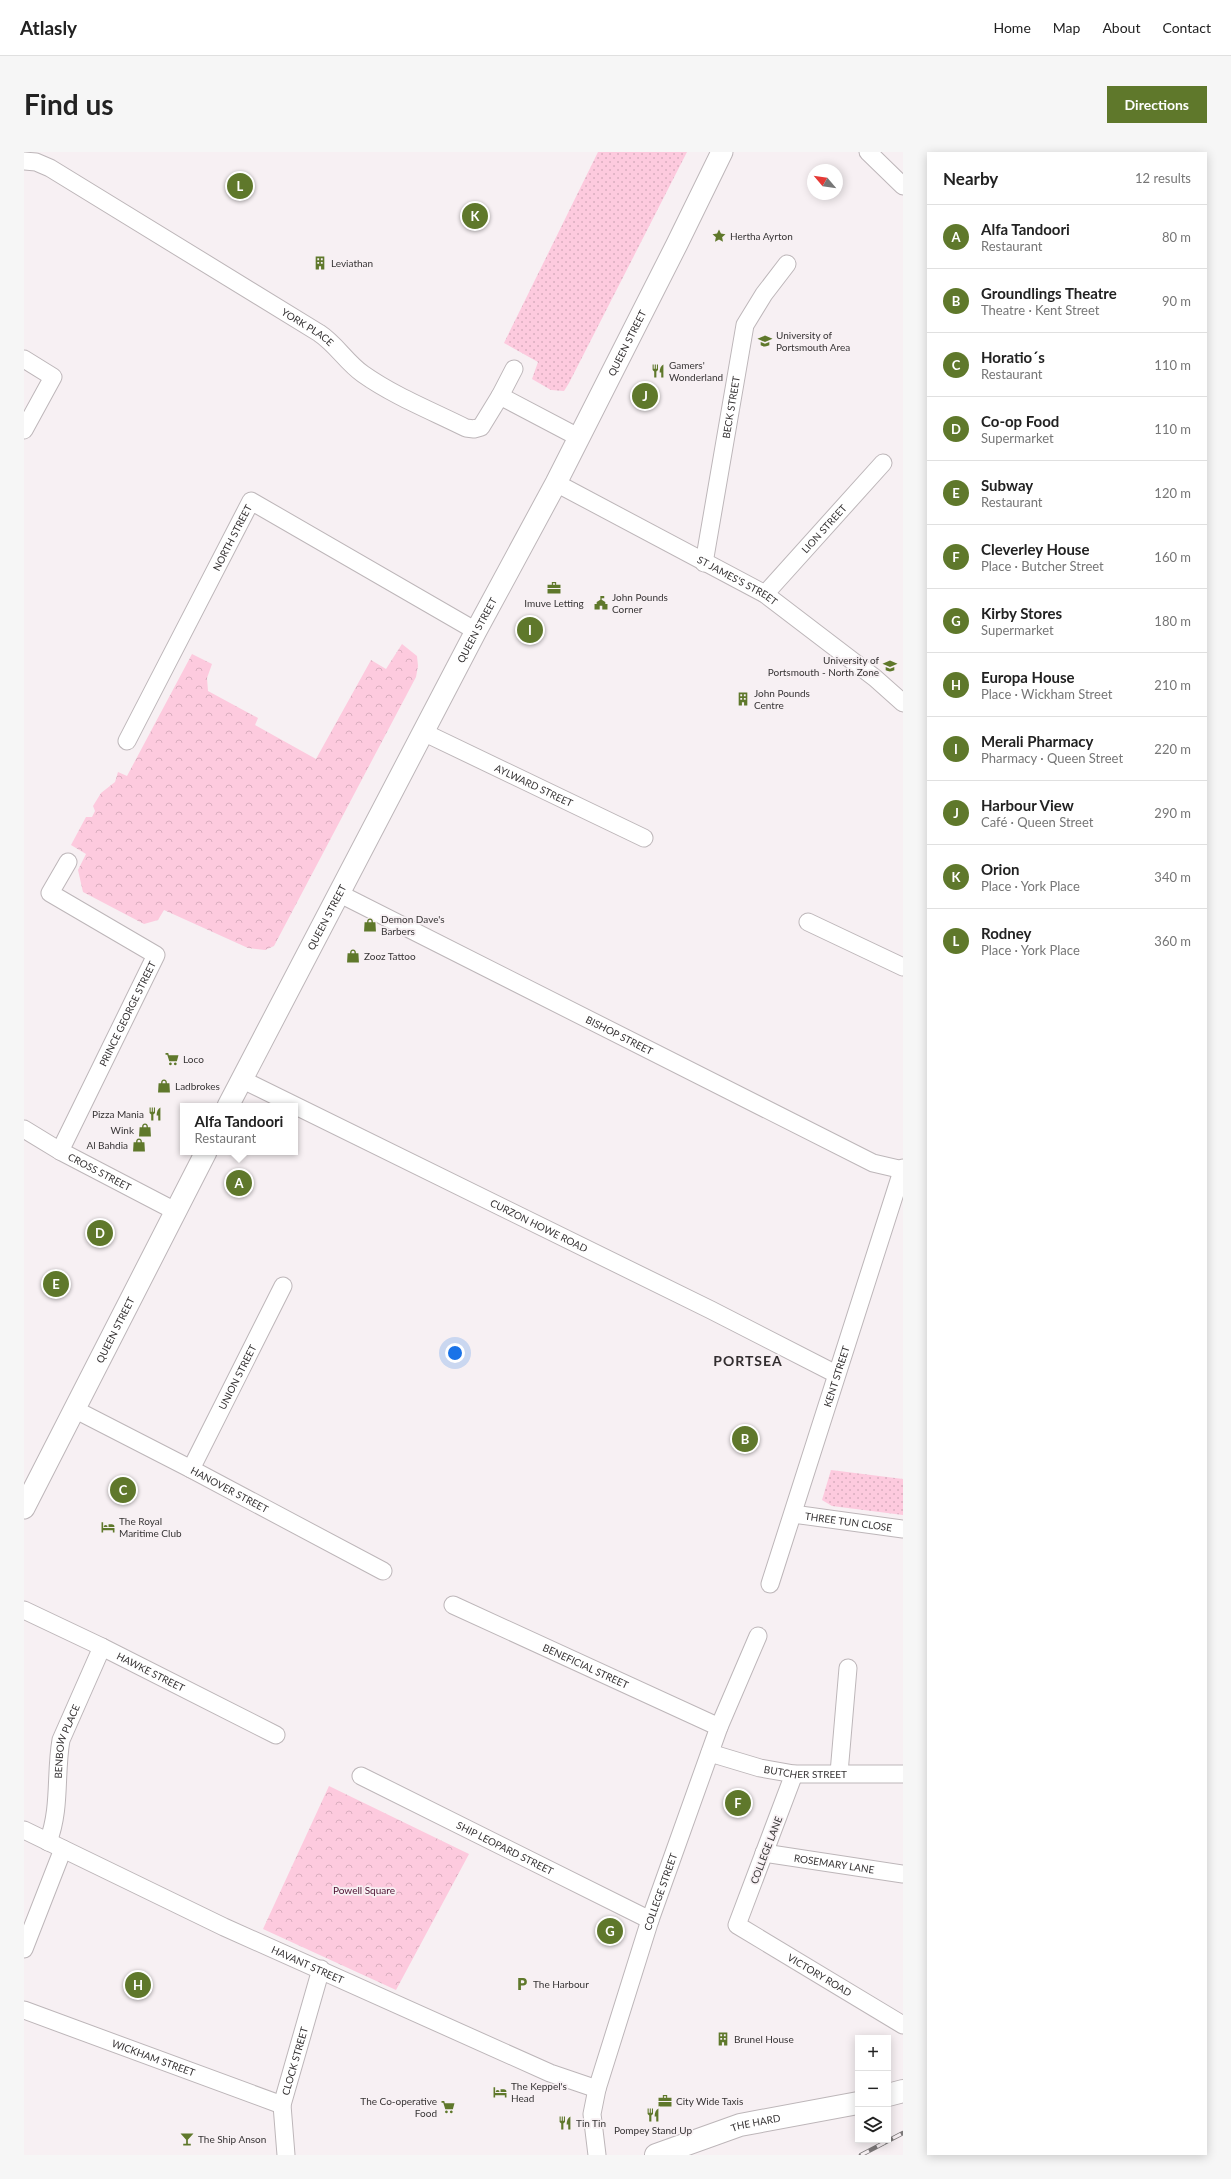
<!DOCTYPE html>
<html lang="en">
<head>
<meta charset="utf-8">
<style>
  :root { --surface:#fff; --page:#f6f6f6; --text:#222; --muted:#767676; --line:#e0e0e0; --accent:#5f782b }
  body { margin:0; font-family:Lato,sans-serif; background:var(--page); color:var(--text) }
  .controls { position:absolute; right:12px; bottom:12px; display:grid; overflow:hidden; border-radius:0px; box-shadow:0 2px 10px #0003 }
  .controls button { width:36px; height:36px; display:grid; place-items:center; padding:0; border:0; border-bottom:1px solid var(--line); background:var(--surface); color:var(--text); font:20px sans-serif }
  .compass { position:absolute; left:783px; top:12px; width:36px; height:36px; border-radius:50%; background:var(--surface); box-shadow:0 2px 10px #0003; rotate:299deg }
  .you { position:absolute; left:431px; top:1201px; width:14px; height:14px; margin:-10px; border:3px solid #fff; border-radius:50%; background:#1a73e8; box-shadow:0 0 0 6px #1a73e833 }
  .badge { display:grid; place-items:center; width:26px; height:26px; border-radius:50%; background:var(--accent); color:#fff; font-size:13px; font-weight:700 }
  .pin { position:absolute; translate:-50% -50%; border:2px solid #fff; box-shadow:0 1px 4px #0006 }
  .popup { position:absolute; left:156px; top:951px; width:118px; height:52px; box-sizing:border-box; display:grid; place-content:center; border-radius:0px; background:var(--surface); filter:drop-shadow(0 1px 3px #0005); font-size:13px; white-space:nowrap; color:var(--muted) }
  .popup b { font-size:15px; color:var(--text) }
  .popup::after { content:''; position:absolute; left:50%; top:100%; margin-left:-8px; border:8px solid transparent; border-top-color:var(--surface) }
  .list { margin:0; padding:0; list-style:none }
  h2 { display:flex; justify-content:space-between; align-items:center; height:52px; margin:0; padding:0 16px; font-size:17px }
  h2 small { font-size:13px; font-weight:400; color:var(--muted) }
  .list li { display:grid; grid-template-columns:26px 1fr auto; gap:12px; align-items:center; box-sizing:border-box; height:64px; padding:0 16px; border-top:1px solid var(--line) }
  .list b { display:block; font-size:15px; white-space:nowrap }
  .list p { margin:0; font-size:13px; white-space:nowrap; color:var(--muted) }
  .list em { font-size:13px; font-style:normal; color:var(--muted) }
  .icon { flex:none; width:22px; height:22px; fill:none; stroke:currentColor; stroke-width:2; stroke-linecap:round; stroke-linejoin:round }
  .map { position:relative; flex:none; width:879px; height:2003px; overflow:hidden; border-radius:0px }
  header { display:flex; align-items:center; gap:24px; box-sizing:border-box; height:56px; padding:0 20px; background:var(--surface); border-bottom:1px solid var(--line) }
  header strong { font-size:19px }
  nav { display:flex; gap:22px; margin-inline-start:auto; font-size:14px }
  .intro { display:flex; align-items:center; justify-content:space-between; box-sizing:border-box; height:96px; padding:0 24px }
  h1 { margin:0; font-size:28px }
  .button { padding:10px 18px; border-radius:0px; background:var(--accent); color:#fff; font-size:14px; font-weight:700 }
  main { display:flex; gap:24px; padding:0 24px }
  aside { flex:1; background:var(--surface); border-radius:0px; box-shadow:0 2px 10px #0003 }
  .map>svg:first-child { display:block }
  .grass { fill:url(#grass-dots) }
  .forest { fill:url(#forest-crowns) }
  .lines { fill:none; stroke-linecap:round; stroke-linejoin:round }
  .minor-casing { stroke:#bdb6b9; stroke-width:19 }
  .tertiary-casing { stroke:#bdb6b9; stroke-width:23 }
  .secondary-casing { stroke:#bdb6b9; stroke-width:24 }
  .minor { stroke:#fff; stroke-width:17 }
  .tertiary { stroke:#fff; stroke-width:21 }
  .secondary { stroke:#fff; stroke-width:22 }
  .rail-casing { stroke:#7c7879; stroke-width:4.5 }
  .rail { stroke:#f7f0f3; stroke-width:3; stroke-dasharray:9; stroke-linecap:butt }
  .labels { text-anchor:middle; stroke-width:3.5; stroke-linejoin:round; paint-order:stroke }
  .poi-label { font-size:10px; fill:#373435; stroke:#f7f0f3; text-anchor:start }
  .street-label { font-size:10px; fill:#373435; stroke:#f7f0f3 }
  .park-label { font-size:10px; fill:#4e1131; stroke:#f7f0f3 }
  .district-label { font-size:14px; font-weight:bold; letter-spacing:1px; fill:#322d2f; stroke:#f7f0f3 }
</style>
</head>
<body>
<header>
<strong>Atlasly</strong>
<nav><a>Home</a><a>Map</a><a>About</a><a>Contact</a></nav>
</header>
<div class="intro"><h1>Find us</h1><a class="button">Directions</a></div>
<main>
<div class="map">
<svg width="879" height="2003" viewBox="0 0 879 2003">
  <defs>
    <pattern id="grass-dots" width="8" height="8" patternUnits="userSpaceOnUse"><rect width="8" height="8" fill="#fdcade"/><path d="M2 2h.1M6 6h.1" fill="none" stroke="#d9aebf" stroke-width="1.8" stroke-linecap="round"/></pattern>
    <pattern id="forest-crowns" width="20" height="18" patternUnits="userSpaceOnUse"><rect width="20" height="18" fill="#fdcade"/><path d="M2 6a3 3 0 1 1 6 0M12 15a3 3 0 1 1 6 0" fill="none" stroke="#d9aebf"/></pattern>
  </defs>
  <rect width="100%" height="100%" fill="#f7f0f3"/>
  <!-- grass -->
  <path class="grass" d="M574,0H663L545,231L540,239L527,238L508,227L514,210L480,191Z
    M807,1318L879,1327V1363L808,1354L798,1348Z"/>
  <!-- forest -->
  <path class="forest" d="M378,492L393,504L394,514L392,525L250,794L241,798L224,796L140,758L134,768L120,772L59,740L54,718L62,702L47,693L62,665H68L71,659L69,654L77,641L91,630L94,620L103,624L168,502L188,512L183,526L184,539L234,566L231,573L292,607L347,508L362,517Z
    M305,1634L445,1702L372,1838L239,1777Z"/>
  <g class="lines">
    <!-- minor casing -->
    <g class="minor-casing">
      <g id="minor">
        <path d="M844,0L879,34"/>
        <path id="s1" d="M0,9L12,10L26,16L295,181C312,192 322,210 339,222C370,244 408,259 442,276L450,277L457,275L476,244L554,285"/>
        <path d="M0,207L29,225L0,278"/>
        <path d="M476,244L490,217"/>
        <path id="s2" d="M532,331L741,442L851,526L879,551"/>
        <path id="s3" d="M680,411L721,173L740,142L763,112"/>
        <path id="s4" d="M741,442L859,311"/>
        <path id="s5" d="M399,580L620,686"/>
        <path id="s6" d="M103,589L227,349L452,479"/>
        <path id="s7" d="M316,742L849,1011L879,1018"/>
        <path d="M784,770L879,815"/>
        <path id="s8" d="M217,927L687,1158L812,1222"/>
        <path id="s9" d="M0,977L36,999L153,1060"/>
        <path id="s10" d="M36,999L132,803L26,741L44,710"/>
        <path id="s11" d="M52,1258L167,1317L359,1419"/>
        <path id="s12" d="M167,1317L259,1134"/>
        <path id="s13" d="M769,1362L879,1377"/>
        <path id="s14" d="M746,1432L879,1016"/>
        <path id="s15" d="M429,1453L695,1575"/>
        <path id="s16" d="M0,1458L78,1495L252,1583"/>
        <path id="s17" d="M686,1601L736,1616L770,1622H879"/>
        <path d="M815,1621L824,1516"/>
        <path id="s18" d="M770,1622L713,1773L879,1873"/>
        <path id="s19" d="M337,1624L626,1768"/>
        <path id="s20" d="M0,1678L200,1775L526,1921L573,1937"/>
        <path id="s21" d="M24,1690C37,1656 31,1622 37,1588L78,1495"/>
        <path id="s22" d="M740,1701L879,1722"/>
        <path d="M0,1797L39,1697"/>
        <path id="s23" d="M0,1858L258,1953"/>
        <path id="s24" d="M262,2003L258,1953L297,1817"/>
        <path id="s25" d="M573,2003L568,1962L573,1937L626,1768L695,1575L734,1484"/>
      </g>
    </g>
    <!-- tertiary casing -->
    <g class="tertiary-casing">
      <g id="tertiary">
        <path id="s26" d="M204,954L452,479L532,331L653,92L698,0"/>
        <path id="s27" d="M0,1356L182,1000"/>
      </g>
    </g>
    <!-- secondary casing -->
    <g class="secondary-casing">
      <g id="secondary">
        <path d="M864,1943L879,1939"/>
        <path id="s28" d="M632,2003L716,1973L834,1951"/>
      </g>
    </g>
    <!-- minor -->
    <use href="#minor" class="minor"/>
    <!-- tertiary -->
    <use href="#tertiary" class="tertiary"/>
    <!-- secondary -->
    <use href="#secondary" class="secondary"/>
    <!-- rail casing -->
    <g class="rail-casing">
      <path id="rail" d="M837,2003L879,1981"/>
    </g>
    <!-- rail -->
    <use href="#rail" class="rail"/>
  </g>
  <!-- icons -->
  <defs>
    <g id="sight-bare" transform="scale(1.08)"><path d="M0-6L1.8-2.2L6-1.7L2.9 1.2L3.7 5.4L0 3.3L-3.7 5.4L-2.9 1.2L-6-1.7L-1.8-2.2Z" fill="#5f782b" stroke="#f7f0f3" stroke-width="2.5" paint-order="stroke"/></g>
    <g id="building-bare" transform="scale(1.08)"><path d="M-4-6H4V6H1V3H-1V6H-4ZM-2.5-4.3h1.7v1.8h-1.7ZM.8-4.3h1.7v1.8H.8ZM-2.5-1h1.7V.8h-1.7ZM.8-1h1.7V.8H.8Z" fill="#5f782b" stroke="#f7f0f3" stroke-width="2.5" paint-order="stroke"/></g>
    <g id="university-bare" transform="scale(1.08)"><path d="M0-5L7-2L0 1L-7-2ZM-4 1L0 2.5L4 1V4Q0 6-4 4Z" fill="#5f782b" stroke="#f7f0f3" stroke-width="2.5" paint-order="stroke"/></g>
    <g id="restaurant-bare" transform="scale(1.08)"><path d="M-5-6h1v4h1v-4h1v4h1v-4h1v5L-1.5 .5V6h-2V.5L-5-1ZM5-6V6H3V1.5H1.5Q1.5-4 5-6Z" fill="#5f782b" stroke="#f7f0f3" stroke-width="2.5" paint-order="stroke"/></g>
    <g id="office-bare" transform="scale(1.08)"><path d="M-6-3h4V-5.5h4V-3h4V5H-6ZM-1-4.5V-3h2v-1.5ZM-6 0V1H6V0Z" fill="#5f782b" stroke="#f7f0f3" stroke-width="2.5" paint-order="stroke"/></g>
    <g id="civic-bare" transform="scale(1.08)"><path d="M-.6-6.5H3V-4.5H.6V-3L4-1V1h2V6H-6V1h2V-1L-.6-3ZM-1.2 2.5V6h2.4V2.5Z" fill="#5f782b" stroke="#f7f0f3" stroke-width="2.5" paint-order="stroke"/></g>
    <g id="shop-bare" transform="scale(1.08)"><path d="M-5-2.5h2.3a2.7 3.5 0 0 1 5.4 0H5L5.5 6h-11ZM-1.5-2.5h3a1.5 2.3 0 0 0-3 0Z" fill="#5f782b" stroke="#f7f0f3" stroke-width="2.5" paint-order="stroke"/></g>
    <g id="supermarket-bare" transform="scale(1.08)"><path d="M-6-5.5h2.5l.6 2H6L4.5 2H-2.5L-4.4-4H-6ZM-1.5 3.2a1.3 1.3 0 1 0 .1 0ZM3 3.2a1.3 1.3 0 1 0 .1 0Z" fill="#5f782b" stroke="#f7f0f3" stroke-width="2.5" paint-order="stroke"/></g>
    <g id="hotel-bare" transform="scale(1.08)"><path d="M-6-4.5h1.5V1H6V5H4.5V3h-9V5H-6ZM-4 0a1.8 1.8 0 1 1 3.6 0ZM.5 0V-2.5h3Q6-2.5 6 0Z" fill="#5f782b" stroke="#f7f0f3" stroke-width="2.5" paint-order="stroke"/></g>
    <g id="parking-bare" transform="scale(1.08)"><path d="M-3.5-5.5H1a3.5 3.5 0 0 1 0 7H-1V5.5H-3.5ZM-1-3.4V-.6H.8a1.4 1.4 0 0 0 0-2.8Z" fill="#5f782b" stroke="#f7f0f3" stroke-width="2.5" paint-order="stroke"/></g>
    <g id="bar-bare" transform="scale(1.08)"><path d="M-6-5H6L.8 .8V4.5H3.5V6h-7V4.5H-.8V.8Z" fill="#5f782b" stroke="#f7f0f3" stroke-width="2.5" paint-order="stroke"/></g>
  </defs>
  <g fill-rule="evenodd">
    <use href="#sight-bare" x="695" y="84"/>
    <use href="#building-bare" x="296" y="111"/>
    <use href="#university-bare" x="741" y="189"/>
    <use href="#restaurant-bare" x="634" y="219"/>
    <use href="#office-bare" x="530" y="436"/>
    <use href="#civic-bare" x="577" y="451"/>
    <use href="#university-bare" x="866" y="514"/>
    <use href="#building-bare" x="719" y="547"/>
    <use href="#shop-bare" x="346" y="773"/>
    <use href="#shop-bare" x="329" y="804"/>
    <use href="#supermarket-bare" x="148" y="907"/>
    <use href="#shop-bare" x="140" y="934"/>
    <use href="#restaurant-bare" x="131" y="962"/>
    <use href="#shop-bare" x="121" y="978"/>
    <use href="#shop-bare" x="115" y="993"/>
    <use href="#hotel-bare" x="84" y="1375"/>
    <use href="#parking-bare" x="498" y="1832"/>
    <use href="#building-bare" x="699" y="1887"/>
    <use href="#hotel-bare" x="476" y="1940"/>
    <use href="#office-bare" x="641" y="1949"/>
    <use href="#supermarket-bare" x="424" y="1955"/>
    <use href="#restaurant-bare" x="629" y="1963"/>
    <use href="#restaurant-bare" x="541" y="1971"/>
    <use href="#bar-bare" x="163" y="1987"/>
  </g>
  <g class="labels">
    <!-- poi labels -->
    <g class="poi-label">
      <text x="706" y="88">Hertha Ayrton</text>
      <text x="307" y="115">Leviathan</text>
      <text x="752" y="187">University of<tspan x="752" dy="12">Portsmouth Area</tspan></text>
      <text x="645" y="217">Gamers'<tspan x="645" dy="12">Wonderland</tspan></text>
      <text x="588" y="449">John Pounds<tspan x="588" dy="12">Corner</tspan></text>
      <text x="530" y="455" text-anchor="middle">Imuve Letting</text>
      <text x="855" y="512" text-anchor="end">University of<tspan x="855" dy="12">Portsmouth - North Zone</tspan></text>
      <text x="730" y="545">John Pounds<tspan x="730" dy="12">Centre</tspan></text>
      <text x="357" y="771">Demon Dave's<tspan x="357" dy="12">Barbers</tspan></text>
      <text x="340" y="808">Zooz Tattoo</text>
      <text x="159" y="911">Loco</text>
      <text x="151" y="938">Ladbrokes</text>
      <text x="120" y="966" text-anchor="end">Pizza Mania</text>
      <text x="110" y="982" text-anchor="end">Wink</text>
      <text x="104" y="997" text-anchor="end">Al Bahdia</text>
      <text x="95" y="1373">The Royal<tspan x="95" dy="12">Maritime Club</tspan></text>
      <text x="509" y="1836">The Harbour</text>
      <text x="710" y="1891">Brunel House</text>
      <text x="487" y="1938">The Keppel's<tspan x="487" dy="12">Head</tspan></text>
      <text x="413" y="1953" text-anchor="end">The Co-operative<tspan x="413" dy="12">Food</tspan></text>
      <text x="652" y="1953">City Wide Taxis</text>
      <text x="552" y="1975">Tin Tin</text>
      <text x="629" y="1982" text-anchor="middle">Pompey Stand Up</text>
      <text x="174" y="1991">The Ship Anson</text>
    </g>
    <!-- street labels -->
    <g class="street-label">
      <text dy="4" stroke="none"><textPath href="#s1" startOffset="330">YORK PLACE</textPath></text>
      <text dy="4" stroke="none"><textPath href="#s26" startOffset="861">QUEEN STREET</textPath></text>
      <text dy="4" stroke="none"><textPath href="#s3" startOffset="158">BECK STREET</textPath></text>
      <text dy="4" stroke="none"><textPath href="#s4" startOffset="88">LION STREET</textPath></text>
      <text dy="4" stroke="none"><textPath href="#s6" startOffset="229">NORTH STREET</textPath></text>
      <text dy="4" stroke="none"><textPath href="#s2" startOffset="206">ST JAMES'S STREET</textPath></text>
      <text dy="4" stroke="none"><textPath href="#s26" startOffset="537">QUEEN STREET</textPath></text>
      <text dy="4" stroke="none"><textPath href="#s5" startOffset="123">AYLWARD STREET</textPath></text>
      <text dy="4" stroke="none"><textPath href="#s26" startOffset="213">QUEEN STREET</textPath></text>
      <text dy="4" stroke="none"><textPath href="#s10" startOffset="153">PRINCE GEORGE STREET</textPath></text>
      <text dy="4" stroke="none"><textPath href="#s7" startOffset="313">BISHOP STREET</textPath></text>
      <text dy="4" stroke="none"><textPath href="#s9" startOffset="87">CROSS STREET</textPath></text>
      <text dy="4" stroke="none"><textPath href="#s8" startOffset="332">CURZON HOWE ROAD</textPath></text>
      <text dy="4" stroke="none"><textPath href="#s27" startOffset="200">QUEEN STREET</textPath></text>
      <text dy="4" stroke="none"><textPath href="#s14" startOffset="218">KENT STREET</textPath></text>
      <text dy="4" stroke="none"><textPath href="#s12" startOffset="103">UNION STREET</textPath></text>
      <text dy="4" stroke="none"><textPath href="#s11" startOffset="173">HANOVER STREET</textPath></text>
      <text dy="4" stroke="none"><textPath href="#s13" startOffset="56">THREE TUN CLOSE</textPath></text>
      <text dy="4" stroke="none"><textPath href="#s15" startOffset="146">BENEFICIAL STREET</textPath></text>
      <text dy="4" stroke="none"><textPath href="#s16" startOffset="141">HAWKE STREET</textPath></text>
      <text dy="4" stroke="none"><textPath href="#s21" startOffset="103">BENBOW PLACE</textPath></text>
      <text dy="4" stroke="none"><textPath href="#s17" startOffset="98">BUTCHER STREET</textPath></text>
      <text dy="4" stroke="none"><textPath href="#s19" startOffset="161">SHIP LEOPARD STREET</textPath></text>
      <text transform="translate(742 1698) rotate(-69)" y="4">COLLEGE LANE</text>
      <text dy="4" stroke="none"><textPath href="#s22" startOffset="71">ROSEMARY LANE</textPath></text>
      <text dy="4" stroke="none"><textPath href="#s25" startOffset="274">COLLEGE STREET</textPath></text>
      <text dy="4" stroke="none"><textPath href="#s20" startOffset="314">HAVANT STREET</textPath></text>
      <text dy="4" stroke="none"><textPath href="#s18" startOffset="258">VICTORY ROAD</textPath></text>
      <text dy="4" stroke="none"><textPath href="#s23" startOffset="138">WICKHAM STREET</textPath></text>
      <text dy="4" stroke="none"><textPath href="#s24" startOffset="96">CLOCK STREET</textPath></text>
      <text dy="4" stroke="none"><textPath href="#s28" startOffset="105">THE HARD</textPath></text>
    </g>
    <!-- park labels -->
    <g class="park-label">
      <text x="340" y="1742">Powell Square</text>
    </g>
    <!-- district labels -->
    <g class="district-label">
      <text x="724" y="1214">PORTSEA</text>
    </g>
  </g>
</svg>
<div class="controls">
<button>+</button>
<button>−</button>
<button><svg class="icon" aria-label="layers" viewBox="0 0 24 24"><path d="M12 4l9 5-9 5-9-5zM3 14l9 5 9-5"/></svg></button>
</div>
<svg class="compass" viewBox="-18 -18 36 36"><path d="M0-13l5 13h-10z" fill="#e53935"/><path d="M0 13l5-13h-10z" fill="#767676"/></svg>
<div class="you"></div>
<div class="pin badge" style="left:215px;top:1031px">A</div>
<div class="popup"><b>Alfa Tandoori</b>Restaurant</div>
<div class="pin badge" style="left:721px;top:1287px">B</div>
<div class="pin badge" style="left:99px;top:1338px">C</div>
<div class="pin badge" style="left:76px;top:1081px">D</div>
<div class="pin badge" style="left:32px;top:1132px">E</div>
<div class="pin badge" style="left:714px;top:1651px">F</div>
<div class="pin badge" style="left:586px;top:1779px">G</div>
<div class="pin badge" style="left:114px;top:1833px">H</div>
<div class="pin badge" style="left:506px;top:478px">I</div>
<div class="pin badge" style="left:621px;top:244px">J</div>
<div class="pin badge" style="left:451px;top:64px">K</div>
<div class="pin badge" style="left:216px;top:34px">L</div>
</div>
<aside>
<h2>Nearby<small>12 results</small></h2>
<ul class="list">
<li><span class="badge">A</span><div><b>Alfa Tandoori</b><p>Restaurant</p></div><em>80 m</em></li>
<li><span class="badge">B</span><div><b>Groundlings Theatre</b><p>Theatre · Kent Street</p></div><em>90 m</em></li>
<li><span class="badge">C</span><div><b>Horatio´s</b><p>Restaurant</p></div><em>110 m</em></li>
<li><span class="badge">D</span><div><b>Co-op Food</b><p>Supermarket</p></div><em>110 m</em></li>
<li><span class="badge">E</span><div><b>Subway</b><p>Restaurant</p></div><em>120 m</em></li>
<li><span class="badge">F</span><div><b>Cleverley House</b><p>Place · Butcher Street</p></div><em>160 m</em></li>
<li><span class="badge">G</span><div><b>Kirby Stores</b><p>Supermarket</p></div><em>180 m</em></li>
<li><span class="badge">H</span><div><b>Europa House</b><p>Place · Wickham Street</p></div><em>210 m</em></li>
<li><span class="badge">I</span><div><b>Merali Pharmacy</b><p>Pharmacy · Queen Street</p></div><em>220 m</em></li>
<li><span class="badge">J</span><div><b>Harbour View</b><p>Café · Queen Street</p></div><em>290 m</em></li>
<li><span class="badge">K</span><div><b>Orion</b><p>Place · York Place</p></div><em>340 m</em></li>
<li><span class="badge">L</span><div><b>Rodney</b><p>Place · York Place</p></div><em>360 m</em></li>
</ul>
</aside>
</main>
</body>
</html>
